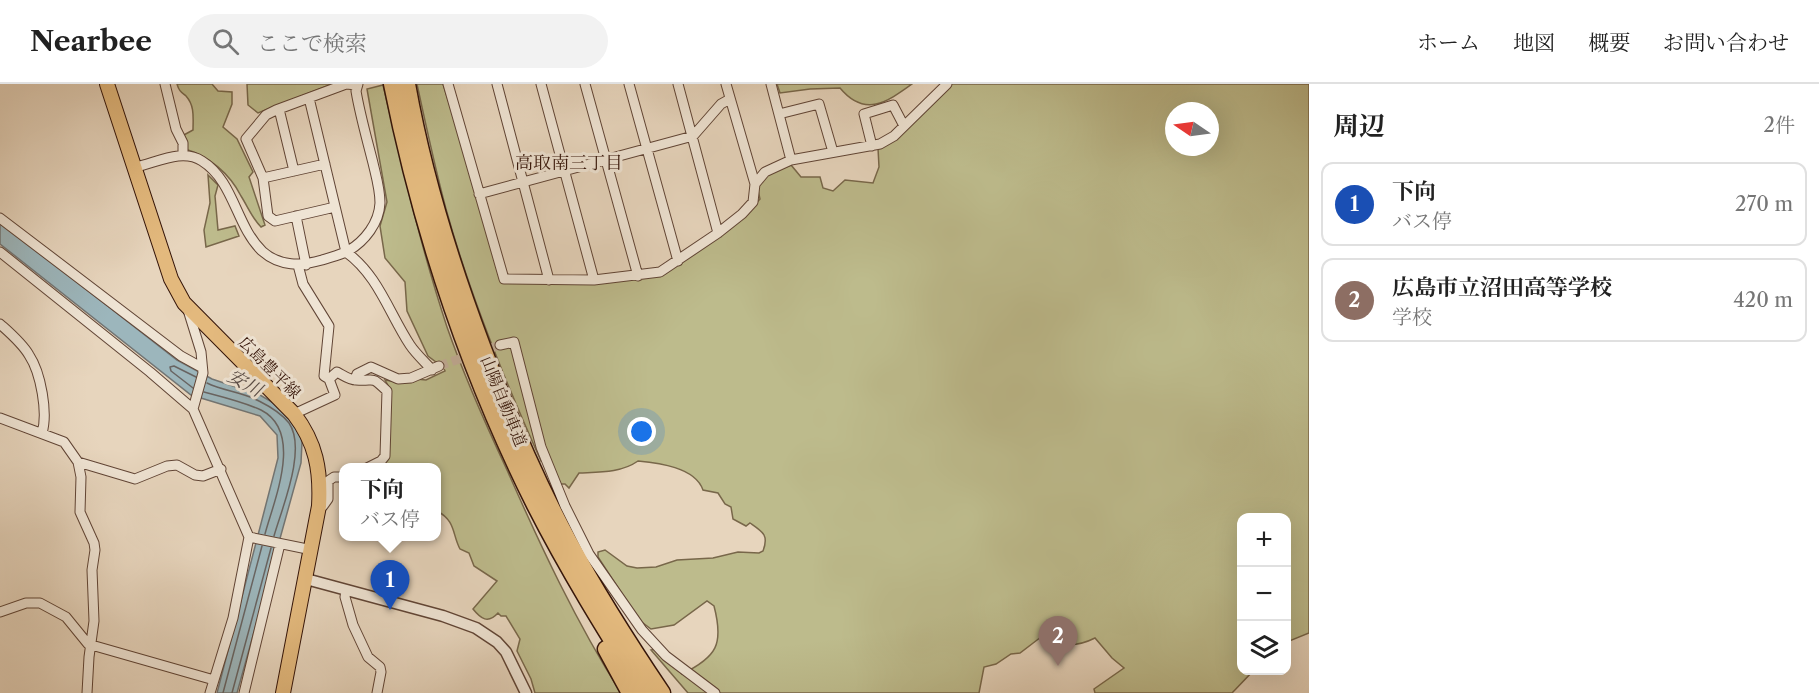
<!DOCTYPE html>
<html lang="ja">
<head>
<meta charset="utf-8">
<style>
  :root { --surface:#fff; --page:#f2f2f2; --text:#222; --muted:#767676; --line:#e0e0e0; --accent:#8f2418 }
  body { margin:0; font-family:"Libre Caslon Text","Noto Serif JP",serif; background:var(--page); color:var(--text) }
  .controls { position:absolute; right:18px; bottom:18px; display:grid; overflow:hidden; border-radius:12px; box-shadow:0 6px 24px #0002 }
  .controls button { width:54px; height:54px; display:grid; place-items:center; padding:0; border:0; border-bottom:2px solid var(--line); background:var(--surface); color:var(--text); font:30px sans-serif }
  .compass { position:absolute; left:1165px; top:18px; width:54px; height:54px; border-radius:50%; background:var(--surface); box-shadow:0 6px 24px #0002; rotate:283deg }
  .you { position:absolute; left:642px; top:348px; width:21px; height:21px; margin:-15px; border:4px solid #fff; border-radius:50%; background:#1a73e8; box-shadow:0 0 0 9px #1a73e833 }
  .badge { display:grid; place-items:center; width:39px; height:39px; border-radius:50%; background:var(--accent); color:#fff; font-size:20px; font-weight:700 }
  .pin { position:absolute; translate:-50% -50px; filter:drop-shadow(0 2px 3px #0008) }
  .pin::after { content:''; position:absolute; top:32px; width:21px; height:18px; background:inherit; clip-path:polygon(0 0,100% 0,50% 100%) }
  .popup { position:absolute; left:339px; top:379px; width:102px; height:78px; box-sizing:border-box; display:grid; place-content:center; border-radius:12px; background:var(--surface); filter:drop-shadow(0 2px 4px #0005); font-size:20px; white-space:nowrap; color:var(--muted) }
  .popup b { font-size:22px; color:var(--text) }
  .popup::after { content:''; position:absolute; left:50%; top:100%; margin-left:-12px; border:12px solid transparent; border-top-color:var(--surface) }
  .list { margin:0; padding:0; list-style:none }
  h2 { display:flex; justify-content:space-between; align-items:center; height:78px; margin:0; padding:0 24px; font-size:26px }
  h2 small { font-size:20px; font-weight:400; color:var(--muted) }
  .list li { display:grid; grid-template-columns:39px 1fr auto; gap:18px; align-items:center; box-sizing:border-box; height:84px; margin:0 12px 12px; padding:0 12px; border:2px solid var(--line); border-radius:12px }
  .list b { display:block; font-size:22px; white-space:nowrap }
  .list p { margin:0; font-size:20px; white-space:nowrap; color:var(--muted) }
  .list em { font-size:20px; font-style:normal; color:var(--muted) }
  .icon { flex:none; width:33px; height:33px; fill:none; stroke:currentColor; stroke-width:2; stroke-linecap:round; stroke-linejoin:round }
  .map { position:relative; flex:none; width:1309px; height:609px; overflow:hidden }
  header { display:flex; align-items:center; gap:36px; box-sizing:border-box; height:84px; padding:0 30px; background:var(--surface); border-bottom:2px solid var(--line) }
  header strong { font-size:28px }
  nav { display:flex; gap:33px; margin-inline-start:auto; font-size:21px }
  .search { width:420px; height:54px; background:var(--page); display:flex; align-items:center; gap:15px; box-sizing:border-box; padding:0 21px; border-radius:33px; color:var(--muted); font-size:22px }
  main { display:flex }
  aside { flex:1; background:var(--surface) }
  .map>svg:first-child { display:block }
  .green { fill:#bdbb8c; stroke:#78674a; stroke-width:1.5; fill-rule:evenodd }
  .water { fill:#9cb6bc; stroke:#727574; stroke-width:1.5 }
  .lines { fill:none; stroke-linecap:round; stroke-linejoin:round }
  .shore { stroke:#686462; stroke-width:1.5 }
  .minor-tunnel { stroke:#c3ae99; stroke-width:9; stroke-dasharray:9 4.5; stroke-linecap:butt }
  .minor-casing { stroke:#604435; stroke-width:11 }
  .tertiary-casing { stroke:#604435; stroke-width:13 }
  .primary-casing { stroke:#331308; stroke-width:16 }
  .motorway-casing { stroke:#331308; stroke-width:19 }
  .minor { stroke:#efe4d4; stroke-width:9 }
  .tertiary { stroke:#efe4d4; stroke-width:10 }
  .primary { stroke:#e4ba7e; stroke-width:14 }
  .motorway { stroke:#e4ba7e; stroke-width:16 }
  .labels { text-anchor:middle; stroke-width:6; stroke-linejoin:round; paint-order:stroke }
  .street-label { font-size:16px; fill:#331308; stroke:#efe4d4 }
  .neighbourhood-label { font-size:18px; fill:#331308; stroke:#efe4d4 }
  .water-label { font-size:18px; font-style:italic; fill:#584c47; stroke:#efe4d4 }
</style>
</head>
<body>
<header>
<strong>Nearbee</strong>
<div class="search"><svg class="icon" aria-label="search" viewBox="0 0 24 24"><circle cx="10" cy="10" r="6"/><path d="M15 15l6 6"/></svg>ここで検索</div>
<nav><a>ホーム</a><a>地図</a><a>概要</a><a>お問い合わせ</a></nav>
</header>
<main>
<div class="map">
<svg width="1309" height="609" viewBox="0 0 1309 609">
  <rect width="100%" height="100%" fill="#e7d5bd"/>
  <filter id="stains"><feTurbulence type="fractalNoise" baseFrequency=".00333" numOctaves="4"/><feColorMatrix values="0 0 0 0 .2 0 0 0 0 .09 0 0 0 0 .02 0 0 0 .5 -.17"/></filter>
  <radialGradient id="worn" r=".72"><stop offset=".6" stop-color="#630" stop-opacity="0"/><stop offset="1" stop-color="#630" stop-opacity=".3"/></radialGradient>
  <!-- green -->
  <path class="green" d="M177,0H212L218,7L232,8V20L223,43L237,55L253,88L249,93L265,141L261,143C252,134 248,123 241,112C230,90 209,72 185,65L182,52L193,46C193,34 195,22 186,12C181,8 179,7 177,0Z
    M247,0H332L258,29L248,21Z
    M417,0H443L478,109L501,195L659,191L750,126L760,115L757,102L766,91L791,81L801,93H820L823,104L833,107L845,96L873,99L879,83L878,64L949,0H1309V549L1287,558L1286,434H1242V586L1253,587L1232,609H1095L1094,605L1124,584L1112,574L1095,554C1075,564 1061,562 1041,553L1020,569L1011,570L996,580L984,583L979,609H688L651,566L656,565L682,590C717,573 724,560 714,522L707,517L674,541L651,545L639,536L598,473V468L605,466L627,482L637,484L656,483L677,476L713,474L738,468L759,469L763,467C769,451 763,448 750,439L746,442L733,435L731,423L725,420L718,409L703,406C695,383 658,379 638,377C621,389 599,388 579,389L569,404L565,400H560L549,374L541,377C504,295 470,212 446,125C435,84 426,42 417,0ZM1174,27H1210V63H1174Z
    M777,0H912C887,18 865,34 840,4L810,5L780,9Z
    M383,1C402,82 421,164 447,243C464,292 485,339 507,386C541,463 576,538 621,609H535L531,595L517,567L520,555L506,532H501L498,529C488,540 481,535 473,525L497,497L474,482L469,469L460,465C452,450 456,437 437,427L436,384L384,383L382,379L390,305L385,296L403,299L416,295L426,296L445,287L441,279L436,278L428,272L407,227L405,198L385,174L380,142L387,118L367,5Z
    M208,91L218,101L215,112L218,146L235,142L239,152L206,163L204,146L210,119Z"/>
  <!-- water -->
  <path class="water" d="M0,138L177,276L212,295L260,311L277,321L294,335L299,347L302,358L301,379L237,609H217L278,374L277,351L260,332L191,311L0,160Z"/>
  <g class="lines">
    <!-- shore -->
    <path class="shore" d="M207,299C223,307 243,308 259,317C269,322 282,330 289,339C307,365 282,424 274,452
      M193,304L171,287L170,283L174,282L196,293
      M204,308C223,313 244,318 261,326C304,348 274,416 265,450
      M223,609L262,462
      M232,609L271,464"/>
    <!-- minor-tunnel -->
    <path class="minor-tunnel" d="M439,282L500,261"/>
    <!-- minor casing -->
    <g class="minor-casing">
      <path id="minor" d="M165,0L176,45L183,59V71
        M448,0L504,195L594,196L660,188L718,149L742,130L753,118L755,100L765,88L791,76L880,60L894,52L947,0
        M497,0L549,196
        M541,0L594,196
        M585,0L638,192
        M629,0L678,177
        M678,0L718,149
        M726,0L755,100
        M771,0L791,76
        M309,14L346,168C378,191 389,229 410,261C416,270 425,278 432,286
        M279,25L294,87
        M779,30L819,20L833,68
        M872,62L864,30L893,21L904,42
        M135,83C156,79 182,64 202,77C234,97 236,142 262,167C280,183 301,182 322,176C331,173 340,171 348,167C365,157 379,139 380,119C380,105 376,92 373,79C367,55 360,31 356,7L358,0
        M263,94L325,80
        M479,110L693,52L721,20L730,15
        M335,123L275,137L268,132L263,94L246,55L266,31L276,26L346,0L357,1
        M296,132L306,181
        M0,134L181,272L201,283
        M0,168L150,288L193,325L249,453L233,534L210,609
        M298,181L303,200L329,242L324,292L329,295
        M188,226L201,268L203,289L193,325
        M0,240C10,249 22,259 29,271C41,289 48,329 42,349
        M500,261L514,258L541,363L565,422L589,470L642,546L666,572L715,609
        M355,296L357,290L371,283L398,295L411,294L439,282
        M294,330L335,311L329,295L337,288C343,291 349,296 356,296C376,298 369,290 387,307L385,372L381,377L367,384
        M0,334L64,358L78,378L81,393L80,428L94,459L95,466L92,486L94,537L89,573L87,609
        M78,378L135,395L167,382L177,381L195,391L203,392L221,385
        M319,422H323L328,415V397L334,393H344
        M249,453L312,466
        M346,507L345,513L353,541L368,573L380,583L381,588L377,609
        M0,528L26,519H40L66,533L88,560L214,596
        M244,609L280,460"/>
    </g>
    <!-- tertiary casing -->
    <g class="tertiary-casing">
      <path id="tertiary" d="M306,495L443,532L476,544L497,558L506,568L526,609"/>
    </g>
    <!-- primary casing -->
    <g class="primary-casing">
      <path id="primary" d="M107,0L171,195L184,219L294,330C316,359 321,386 319,422L283,609"/>
    </g>
    <!-- motorway casing -->
    <g class="motorway-casing">
      <path id="motorway" d="M392,0C421,145 469,289 535,421C568,486 606,547 645,609
        M407,0C423,90 450,177 482,262C507,329 535,395 569,458C597,510 629,560 662,609
        M606,565L630,609"/>
    </g>
    <!-- minor -->
    <use href="#minor" class="minor"/>
    <!-- tertiary -->
    <use href="#tertiary" class="tertiary"/>
    <!-- primary -->
    <use href="#primary" class="primary"/>
    <!-- motorway -->
    <use href="#motorway" class="motorway"/>
  </g>
  <g class="labels">
    <!-- street labels -->
    <g class="street-label">
      <text transform="translate(270 283) rotate(45)" y="6">広島豊平線</text>
      <text transform="translate(504 317) rotate(68)" y="6">山陽自動車道</text>
    </g>
    <!-- neighbourhood labels -->
    <g class="neighbourhood-label">
      <text x="569" y="85">高取南三丁目</text>
    </g>
    <!-- water labels -->
    <g class="water-label">
      <text transform="translate(245 299) rotate(29)" y="6">安川</text>
    </g>
  </g>
  <rect width="100%" height="100%" filter="url(#stains)"/>
  <rect width="100%" height="100%" fill="url(#worn)"/>
</svg>
<div class="controls">
<button>+</button>
<button>−</button>
<button><svg class="icon" aria-label="layers" viewBox="0 0 24 24"><path d="M12 4l9 5-9 5-9-5zM3 14l9 5 9-5"/></svg></button>
</div>
<svg class="compass" viewBox="-18 -18 36 36"><path d="M0-13l5 13h-10z" fill="#e53935"/><path d="M0 13l5-13h-10z" fill="#767676"/></svg>
<div class="you"></div>
<div class="pin badge" style="left:390px;top:526px;background:#1a4fb4">1</div>
<div class="popup"><b>下向</b>バス停</div>
<div class="pin badge" style="left:1058px;top:582px;background:#8d6e63">2</div>
</div>
<aside>
<h2>周辺<small>2件</small></h2>
<ul class="list">
<li><span class="badge" style="background:#1a4fb4">1</span><div><b>下向</b><p>バス停</p></div><em>270 m</em></li>
<li><span class="badge" style="background:#8d6e63">2</span><div><b>広島市立沼田高等学校</b><p>学校</p></div><em>420 m</em></li>
</ul>
</aside>
</main>
</body>
</html>
